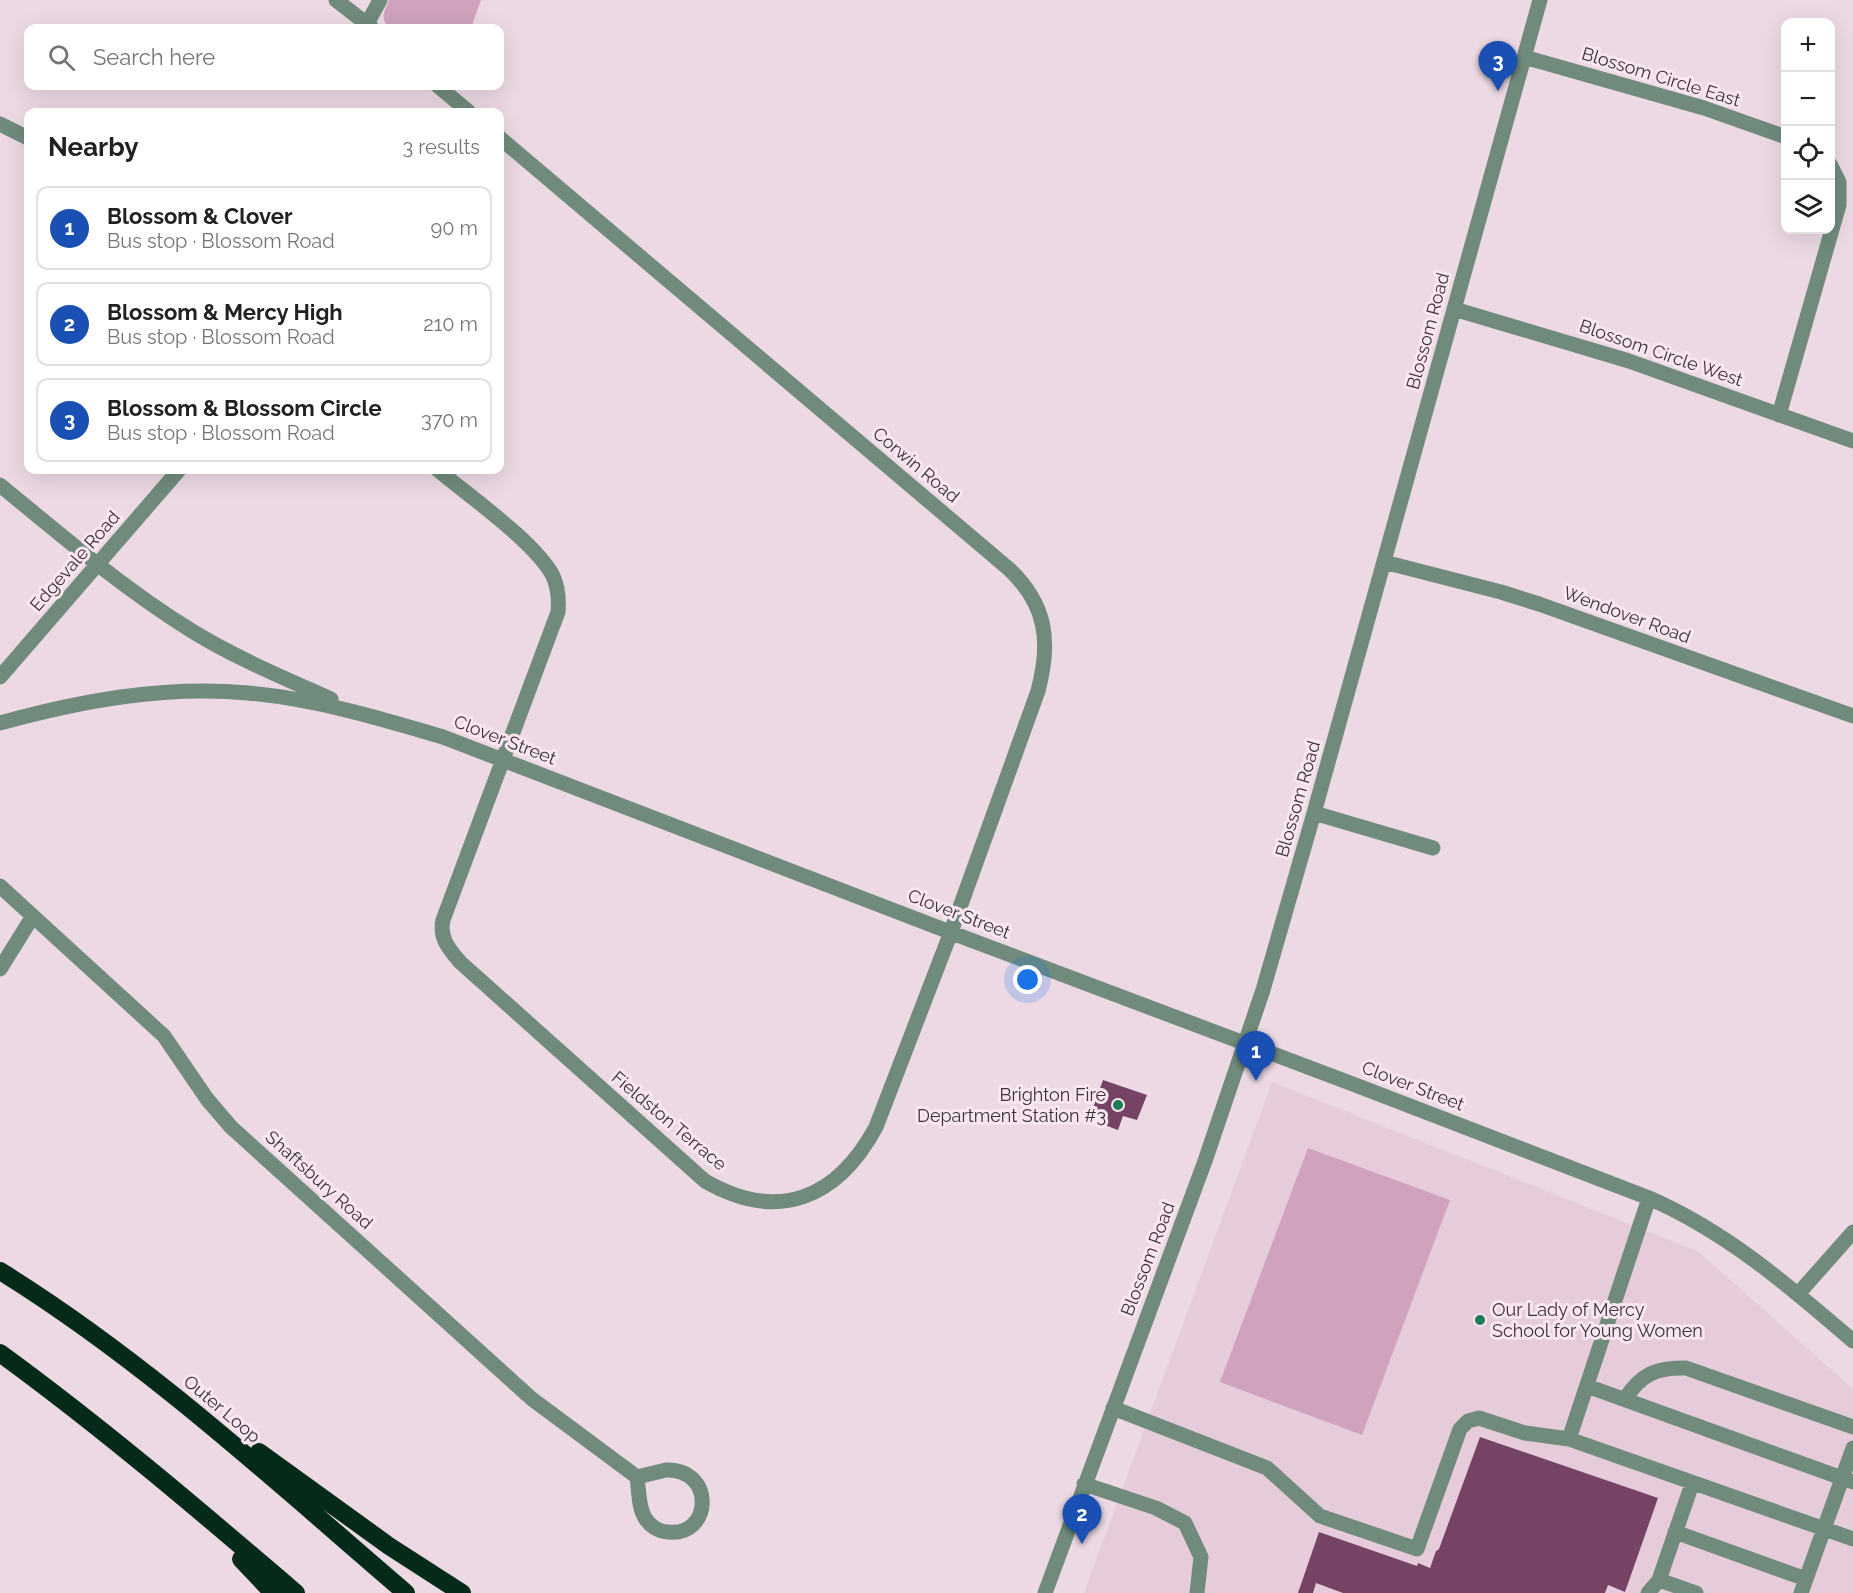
<!DOCTYPE html>
<html lang="en">
<head>
<meta charset="utf-8">
<style>
  :root { --surface:#fff; --page:#f6f6f6; --text:#202124; --muted:#757577; --line:#e0e0e0; --accent:#197c54 }
  body { margin:0; font-family:Raleway,sans-serif; background:var(--page); color:var(--text) }
  .controls { position:absolute; right:18px; top:18px; display:grid; overflow:hidden; border-radius:12px; box-shadow:0 6px 24px #0002 }
  .controls button { width:54px; height:54px; display:grid; place-items:center; padding:0; border:0; border-bottom:2px solid var(--line); background:var(--surface); color:var(--text); font:30px sans-serif }
  .you { position:absolute; left:1028px; top:980px; width:21px; height:21px; margin:-15px; border:4px solid #fff; border-radius:50%; background:#1a73e8; box-shadow:0 0 0 9px #1a73e833 }
  .badge { display:grid; place-items:center; width:39px; height:39px; border-radius:50%; background:var(--accent); color:#fff; font-size:20px; font-weight:700 }
  .pin { position:absolute; translate:-50% -50px; filter:drop-shadow(0 2px 3px #0008) }
  .pin::after { content:''; position:absolute; top:32px; width:21px; height:18px; background:inherit; clip-path:polygon(0 0,100% 0,50% 100%) }
  .list { margin:0; padding:0; list-style:none }
  h2 { display:flex; justify-content:space-between; align-items:center; height:78px; margin:0; padding:0 24px; font-size:26px }
  h2 small { font-size:20px; font-weight:400; color:var(--muted) }
  .list li { display:grid; grid-template-columns:39px 1fr auto; gap:18px; align-items:center; box-sizing:border-box; height:84px; margin:0 12px 12px; padding:0 12px; border:2px solid var(--line); border-radius:12px }
  .list b { display:block; font-size:22px; white-space:nowrap }
  .list p { margin:0; font-size:20px; white-space:nowrap; color:var(--muted) }
  .list em { font-size:20px; font-style:normal; color:var(--muted) }
  .icon { flex:none; width:33px; height:33px; fill:none; stroke:currentColor; stroke-width:2; stroke-linecap:round; stroke-linejoin:round }
  .map { position:relative; flex:none; width:1853px; height:1593px; overflow:hidden }
  .search { position:absolute; background:var(--surface); box-shadow:0 6px 24px #0002; left:24px; top:24px; width:480px; height:66px; display:flex; align-items:center; gap:15px; box-sizing:border-box; padding:0 21px; border-radius:12px; color:var(--muted); font-size:22px }
  .panel { position:absolute; background:var(--surface); box-shadow:0 6px 24px #0002; left:24px; top:108px; width:480px; height:366px; border-radius:12px }
  .map>svg:first-child { display:block }
  .built { fill:#e6ccdb }
  .green { fill:#d0a2be }
  .building { fill:#774365 }
  .lines { fill:none; stroke-linecap:round; stroke-linejoin:round }
  .minor { stroke:#708b7c; stroke-width:15 }
  .highway { stroke:#052a1a; stroke-width:18 }
  .poi-dot { fill:#197c54; stroke:#f9e6f1; stroke-width:2 }
  .labels { text-anchor:middle; stroke-width:6; stroke-linejoin:round; paint-order:stroke }
  .street-label { font-size:18px; fill:#3b3338; stroke:#f9e6f1 }
  .poi-label { font-size:18px; fill:#3b3338; stroke:#f9e6f1; text-anchor:end }
</style>
</head>
<body>
<div class="map">
<svg width="1853" height="1593" viewBox="0 0 1853 1593">
  <rect width="100%" height="100%" fill="#ecd9e4"/>
  <!-- built -->
  <path class="built" d="M1272,1082L1699,1252L1853,1389V1593H1084Z"/>
  <!-- green -->
  <path class="green" d="M389,0H481L471,28H389C380,18 384,12 389,0Z
    M1308,1148L1450,1200L1362,1435L1220,1382Z"/>
  <!-- building -->
  <path class="building" d="M1103,1080L1147,1095L1137,1120L1123,1116L1118,1130L1089,1119Z
    M1480,1437L1658,1498L1625,1592L1608,1585L1605,1593H1343L1316,1583L1313,1593H1298L1319,1532L1417,1566L1418,1563L1430,1568L1436,1551L1439,1549Z"/>
  <g class="lines">
    <!-- minor -->
    <path class="minor" d="M336,0L372,28
      M367,24L380,0
      M1524,57L1704,108L1786,137
      M438,86L469,112
      M0,124L28,138
      M1454,309L1629,361L1853,441
      M1779,415L1839,205V182L1830,164
      M438,470C469,496 535,542 553,576C558,587 559,600 558,612L443,920C439,938 449,949 460,962L705,1181C778,1223 837,1199 876,1127L951,932L1038,691C1051,642 1047,605 1009,569L500,138
      M0,485C62,536 124,589 192,631C236,658 284,678 331,699
      M1384,562L1501,592L1539,604L1853,716
      M0,677L179,470
      M0,723C80,701 165,685 248,693C315,699 379,718 443,737L968,939L1358,1086L1649,1198C1727,1232 1789,1286 1853,1341
      M1314,813L1433,848
      M0,886L164,1036L207,1099L231,1127L532,1399L637,1477
      M0,969L33,916
      M1798,1294L1853,1232
      M1587,1386L1853,1482
      M1625,1399C1641,1374 1657,1367 1686,1368L1853,1427
      M1113,1408L1267,1468L1320,1516L1417,1549L1460,1429L1468,1421L1479,1418L1525,1433L1569,1439L1853,1539
      M1569,1439L1649,1198
      M666,1470C716,1469 712,1537 668,1532C659,1532 650,1526 645,1518C638,1506 639,1490 637,1477Z
      M1084,1484L1156,1508L1185,1523L1201,1557L1197,1593
      M1692,1484L1659,1580L1696,1593
      M1675,1532L1806,1579
      M1045,1593L1205,1161L1263,990L1314,813L1540,0
      M1648,1593L1659,1580
      M1801,1593L1853,1448"/>
    <!-- highway -->
    <path class="highway" d="M0,1271C147,1362 275,1481 406,1593
      M0,1353C103,1428 199,1510 296,1593
      M259,1452L389,1546L462,1593
      M241,1559L273,1593"/>
  </g>
  <!-- markers -->
  <g class="poi-dot">
    <circle cx="1118" cy="1105" r="6"/>
    <circle cx="1480" cy="1320" r="6"/>
  </g>
  <g class="labels">
    <!-- street labels -->
    <g class="street-label">
      <text transform="translate(1661 77) rotate(17)" y="6">Blossom Circle East</text>
      <text transform="translate(1428 331) rotate(-75)" y="6">Blossom Road</text>
      <text transform="translate(1661 353) rotate(19)" y="6">Blossom Circle West</text>
      <text transform="translate(916 465) rotate(40)" y="6">Corwin Road</text>
      <text transform="translate(75 561) rotate(-49)" y="6">Edgevale Road</text>
      <text transform="translate(1627 615) rotate(20)" y="6">Wendover Road</text>
      <text transform="translate(505 740) rotate(21)" y="6">Clover Street</text>
      <text transform="translate(1298 799) rotate(-74)" y="6">Blossom Road</text>
      <text transform="translate(959 914) rotate(21)" y="6">Clover Street</text>
      <text transform="translate(1413 1086) rotate(21)" y="6">Clover Street</text>
      <text transform="translate(669 1121) rotate(40)" y="6">Fieldston Terrace</text>
      <text transform="translate(319 1180) rotate(42)" y="6">Shaftsbury Road</text>
      <text transform="translate(1148 1259) rotate(-69)" y="6">Blossom Road</text>
      <text transform="translate(222 1409) rotate(40)" y="6">Outer Loop</text>
    </g>
    <!-- poi labels -->
    <g class="poi-label">
      <text x="1106" y="1101">Brighton Fire<tspan x="1106" dy="21">Department Station #3</tspan></text>
      <text x="1492" y="1316" text-anchor="start">Our Lady of Mercy<tspan x="1492" dy="21">School for Young Women</tspan></text>
    </g>
  </g>
</svg>
<div class="controls">
<button>+</button>
<button>−</button>
<button><svg class="icon" aria-label="locate" viewBox="0 0 24 24"><circle cx="12" cy="12" r="6"/><path d="M12 2v4M12 18v4M2 12h4M18 12h4"/></svg></button>
<button><svg class="icon" aria-label="layers" viewBox="0 0 24 24"><path d="M12 4l9 5-9 5-9-5zM3 14l9 5 9-5"/></svg></button>
</div>
<div class="you"></div>
<div class="pin badge" style="left:1256px;top:1081px;background:#1a4fb4">1</div>
<div class="pin badge" style="left:1082px;top:1544px;background:#1a4fb4">2</div>
<div class="pin badge" style="left:1498px;top:91px;background:#1a4fb4">3</div>
<div class="search"><svg class="icon" aria-label="search" viewBox="0 0 24 24"><circle cx="10" cy="10" r="6"/><path d="M15 15l6 6"/></svg>Search here</div>
<section class="panel">
<h2>Nearby<small>3 results</small></h2>
<ul class="list">
<li><span class="badge" style="background:#1a4fb4">1</span><div><b>Blossom &amp; Clover</b><p>Bus stop · Blossom Road</p></div><em>90 m</em></li>
<li><span class="badge" style="background:#1a4fb4">2</span><div><b>Blossom &amp; Mercy High</b><p>Bus stop · Blossom Road</p></div><em>210 m</em></li>
<li><span class="badge" style="background:#1a4fb4">3</span><div><b>Blossom &amp; Blossom Circle</b><p>Bus stop · Blossom Road</p></div><em>370 m</em></li>
</ul>
</section>
</div>
</body>
</html>
